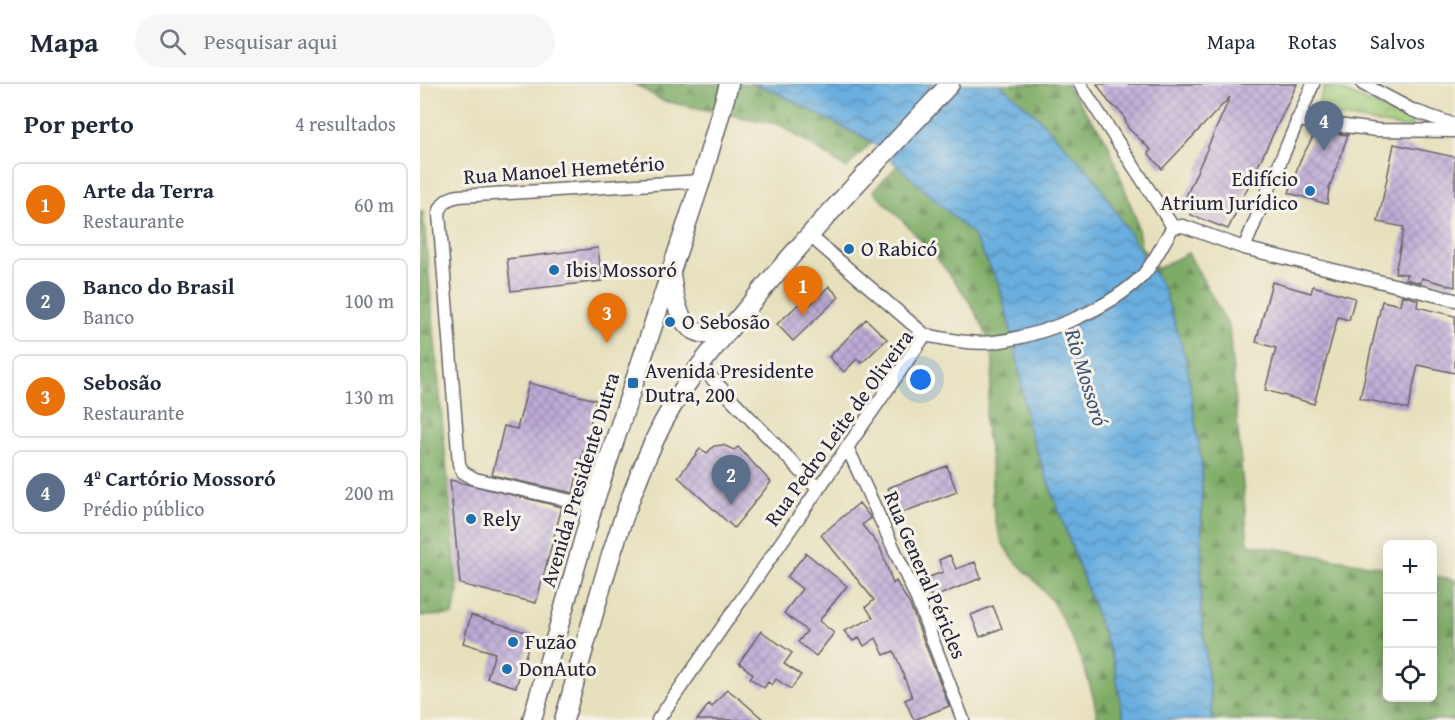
<!DOCTYPE html>
<html lang="pt">
<head>
<meta charset="utf-8">
<style>
  :root { --surface:#fff; --page:#f6f6f7; --text:#1f2937; --muted:#747a83; --line:#e0e1e3; --accent:#1f6fb2 }
  body { margin:0; font-family:"Gentium Book Plus",serif; background:var(--page); color:var(--text) }
  .controls { position:absolute; right:18px; bottom:18px; display:grid; overflow:hidden; border-radius:9px; box-shadow:0 3px 15px #0003 }
  .controls button { width:54px; height:54px; display:grid; place-items:center; padding:0; border:0; border-bottom:2px solid var(--line); background:var(--surface); color:var(--text); font:30px sans-serif }
  .you { position:absolute; left:501px; top:296px; width:21px; height:21px; margin:-15px; border:4px solid #fff; border-radius:50%; background:#1a73e8; box-shadow:0 0 0 9px #1a73e833 }
  .badge { display:grid; place-items:center; width:39px; height:39px; border-radius:50%; background:var(--accent); color:#fff; font-size:20px; font-weight:700 }
  .pin { position:absolute; translate:-50% -50px; filter:drop-shadow(0 2px 3px #0008) }
  .pin::after { content:''; position:absolute; top:32px; width:21px; height:18px; background:inherit; clip-path:polygon(0 0,100% 0,50% 100%) }
  .list { margin:0; padding:0; list-style:none }
  h2 { display:flex; justify-content:space-between; align-items:center; height:78px; margin:0; padding:0 24px; font-size:26px }
  h2 small { font-size:20px; font-weight:400; color:var(--muted) }
  .list li { display:grid; grid-template-columns:39px 1fr auto; gap:18px; align-items:center; box-sizing:border-box; height:84px; margin:0 12px 12px; padding:0 12px; border:2px solid var(--line); border-radius:9px }
  .list b { display:block; font-size:22px; white-space:nowrap }
  .list p { margin:0; font-size:20px; white-space:nowrap; color:var(--muted) }
  .list em { font-size:20px; font-style:normal; color:var(--muted) }
  .icon { flex:none; width:33px; height:33px; fill:none; stroke:currentColor; stroke-width:2; stroke-linecap:round; stroke-linejoin:round }
  .map { position:relative; flex:none; width:1035px; height:636px; overflow:hidden }
  header { display:flex; align-items:center; gap:36px; box-sizing:border-box; height:84px; padding:0 30px; background:var(--surface); border-bottom:2px solid var(--line) }
  header strong { font-size:28px }
  nav { display:flex; gap:33px; margin-inline-start:auto; font-size:21px }
  .search { width:420px; height:54px; background:var(--page); display:flex; align-items:center; gap:15px; box-sizing:border-box; padding:0 21px; border-radius:33px; color:var(--muted); font-size:22px }
  main { display:flex }
  aside { flex:1; background:var(--surface) }
  .map>svg:first-child { display:block }
  .forest { fill:url(#forest-firs); stroke:#506750; stroke-width:1.5 }
  .park { fill:url(#park-crowns); stroke:#607558; stroke-width:1.5 }
  .water { fill:url(#water-waves); stroke:#46688d; stroke-width:1.5 }
  .building { fill:url(#building-cross-hatch) }
  .lines { fill:none; stroke-linecap:round; stroke-linejoin:round }
  .minor-casing { stroke:#676468; stroke-width:15 }
  .secondary-casing { stroke:#676468; stroke-width:21 }
  .minor { stroke:#fff; stroke-width:12 }
  .secondary { stroke:#fff; stroke-width:18 }
  .poi-dot { fill:#1f6fb2; stroke:#f7f3e8; stroke-width:2 }
  .labels { text-anchor:middle; stroke-width:6; stroke-linejoin:round; paint-order:stroke }
  .street-label { font-size:21px; fill:#22223b; stroke:#f7f3e8 }
  .poi-label { font-size:21px; fill:#22223b; stroke:#f7f3e8; text-anchor:start }
  .water-label { font-size:22px; font-style:italic; fill:#3b5374; stroke:#f7f3e8 }
</style>
</head>
<body>
<header>
<strong>Mapa</strong>
<div class="search"><svg class="icon" aria-label="search" viewBox="0 0 24 24"><circle cx="10" cy="10" r="6"/><path d="M15 15l6 6"/></svg>Pesquisar aqui</div>
<nav><a>Mapa</a><a>Rotas</a><a>Salvos</a></nav>
</header>
<main>
<aside>
<h2>Por perto<small>4 resultados</small></h2>
<ul class="list">
<li><span class="badge" style="background:#e8710a">1</span><div><b>Arte da Terra</b><p>Restaurante</p></div><em>60 m</em></li>
<li><span class="badge" style="background:#5c6f8a">2</span><div><b>Banco do Brasil</b><p>Banco</p></div><em>100 m</em></li>
<li><span class="badge" style="background:#e8710a">3</span><div><b>Sebosão</b><p>Restaurante</p></div><em>130 m</em></li>
<li><span class="badge" style="background:#5c6f8a">4</span><div><b>4º Cartório Mossoró</b><p>Prédio público</p></div><em>200 m</em></li>
</ul>
</aside>
<div class="map">
<svg width="1035" height="636" viewBox="0 0 1035 636">
  <defs>
    <pattern id="forest-firs" width="22" height="20" patternUnits="userSpaceOnUse" patternTransform="scale(1.5)"><rect width="22" height="20" fill="#7eac66"/><path d="M5 1l3.5 6h-7zM16 11l3.5 6h-7z" fill="#678c55"/></pattern>
    <pattern id="park-crowns" width="20" height="18" patternUnits="userSpaceOnUse" patternTransform="scale(1.5)"><rect width="20" height="18" fill="#9dc874"/><path d="M2 6a3 3 0 1 1 6 0M12 15a3 3 0 1 1 6 0" fill="none" stroke="#80a260"/></pattern>
    <pattern id="water-waves" width="16" height="10" patternUnits="userSpaceOnUse" patternTransform="scale(1.5)"><rect width="16" height="10" fill="#69aedf"/><path d="M0 5q4-4 8 0t8 0" fill="none" stroke="#568db6"/></pattern>
    <pattern id="building-cross-hatch" width="8" height="8" patternUnits="userSpaceOnUse" patternTransform="scale(1.5)"><rect width="8" height="8" fill="#beabd7"/><path d="M0 0l8 8M0 8l8-8" fill="none" stroke="#9a8bb0"/></pattern>
  </defs>
  <rect width="100%" height="100%" fill="#f7f3e8"/>
  <filter id="ink" filterUnits="userSpaceOnUse"><feTurbulence type="fractalNoise" baseFrequency=".0167" numOctaves="2"/><feDisplacementMap in="SourceGraphic" scale="12" xChannelSelector="R" yChannelSelector="G"/><feConvolveMatrix kernelMatrix="1 2 1 2 8 2 1 2 1" color-interpolation-filters="sRGB"/></filter>
  <filter id="wash" filterUnits="userSpaceOnUse"><feTurbulence type="fractalNoise" baseFrequency=".008" numOctaves="4" result="noise"/><feDisplacementMap in="SourceGraphic" scale="24" xChannelSelector="R" yChannelSelector="G"/><feGaussianBlur stdDeviation="1.35" result="paint"/><feColorMatrix in="noise" values="0 0 0 0 0 0 0 0 0 0 0 0 0 0 0 0 0 1.4 0 .05"/><feComposite in="paint" operator="in"/></filter>
  <g filter="url(#wash)">
    <rect width="100%" height="100%" fill="#e7e0bd"/>
    <!-- forest -->
    <path class="forest" d="M215,0H331L352,6L452,58L426,84L361,41L243,17Z
      M579,0H646L687,57L716,135L721,162L737,185L768,169L809,243L828,460L967,484L968,614H1012L1013,492L1035,496V636H793L781,527L782,383L766,275L674,93L618,34Z
      M478,81L553,151L579,200L596,266L608,342L694,579L704,636H677C676,604 645,532 624,507C610,489 589,476 581,455C570,426 573,407 571,379C571,364 564,348 565,334C567,316 573,297 573,279C571,224 491,144 453,107Z
      M3,127L38,508L33,531L0,532V128Z"/>
    <!-- park -->
    <path class="park" d="M906,0L990,36L992,41L988,44L899,29L896,24Z"/>
    <!-- water -->
    <path class="water" d="M331,0H580L616,31L674,93L744,205L766,275L782,383L781,527L793,636H704L694,579L608,342L596,266L579,200L553,151L452,58L352,6Z"/>
    <g id="blocks">
      <!-- building -->
      <path class="building" d="M677,0H877L808,145L771,131L765,115L810,13L742,85L728,69L731,66L708,44L703,30L688,17Z
        M896,47L928,51L909,105L907,120L869,109L879,79Z
        M974,60L1035,73V203L1002,194L1001,199L985,195L987,190L975,189L984,143L958,138Z
        M178,164L182,197L91,207L87,175Z
        M852,198L891,209L893,202L935,214L929,236L918,233L894,320L845,306L856,264L836,258Z
        M409,202L419,213L373,257L357,240L382,217L388,223Z
        M982,211L998,216L997,223L1035,232V289L998,281L988,325L940,314L962,217L980,221Z
        M446,235L467,255L442,279L437,275L424,288L409,273Z
        M109,299L176,316L153,409L72,391L84,342L97,345Z
        M303,361L314,366L318,363L351,398L314,444L258,393L280,365L287,369L294,362Z
        M527,382L537,408L478,430L468,404Z
        M30,396L142,423L116,519L40,500Z
        M439,419L451,434L442,441L460,463L473,500L476,497L490,521L529,622L494,636L485,616L492,613L474,567L464,571L456,554L444,562L439,554L433,557L424,547L453,534L446,523L454,516L401,451Z
        M386,469L427,502L399,537L414,549L396,572L378,558L387,547L364,529L382,505L367,493Z
        M530,471L536,485L555,478L561,494L512,514L504,495L523,488L519,476Z
        M573,522L582,544L560,553L551,531Z
        M51,531L112,550L96,603L67,594L75,569L43,559Z
        M341,547L372,569L364,580L381,591L371,605L356,595L352,601L348,598L344,604L330,594L333,590L319,579Z
        M307,605L321,616L344,636H277L289,620L292,623Z"/>
    </g>
  </g>
  <g filter="url(#ink)">
    <use href="#blocks" fill-opacity="0" stroke="#676468" stroke-width="1.5"/>
    <g class="lines">
      <!-- minor casing -->
      <g class="minor-casing">
        <path id="minor" d="M660,0L753,143
          M943,0L992,26L1035,41
          M877,36L957,46L1035,47
          M753,143L763,142L824,164L1035,216
          M389,151L505,251
          M824,164L893,0
          M505,251C527,255 552,261 574,258C622,252 691,225 724,190C735,177 744,157 753,143
          M279,281L397,404
          M427,363L497,515L543,636
          M173,422L55,395L43,388L39,380L19,129C23,118 27,114 39,112L281,97
          M238,636L505,251"/>
      </g>
      <!-- secondary casing -->
      <g class="secondary-casing">
        <path id="secondary" d="M251,191C256,228 262,257 306,249
          M112,636L173,422L281,97L309,0
          M144,636C171,542 194,444 235,355C256,308 290,268 323,229C388,149 460,75 530,0"/>
      </g>
      <!-- minor -->
      <use href="#minor" class="minor"/>
      <!-- secondary -->
      <use href="#secondary" class="secondary"/>
    </g>
  </g>
  <!-- markers -->
  <g class="poi-dot">
    <circle cx="890" cy="107" r="6"/>
    <circle cx="429" cy="165" r="6"/>
    <circle cx="134" cy="186" r="6"/>
    <circle cx="250" cy="238" r="6"/>
    <rect x="207" y="293" width="12" height="12" rx="3"/>
    <circle cx="51" cy="435" r="6"/>
    <circle cx="93" cy="558" r="6"/>
    <circle cx="87" cy="585" r="6"/>
  </g>
  <g class="labels">
    <!-- street labels -->
    <g class="street-label">
      <text transform="translate(144 86) rotate(-4)" y="7">Rua Manoel Hemetério</text>
      <text transform="translate(419 344) rotate(-54)" y="7">Rua Pedro Leite de Oliveira</text>
      <text transform="translate(160 396) rotate(-73)" y="7">Avenida Presidente Dutra</text>
      <text transform="translate(505 491) rotate(67)" y="7">Rua General Péricles</text>
    </g>
    <!-- poi labels -->
    <g class="poi-label">
      <text x="878" y="102" text-anchor="end">Edifício<tspan x="878" dy="24">Atrium Jurídico</tspan></text>
      <text x="441" y="172">O Rabicó</text>
      <text x="146" y="193">Ibis Mossoró</text>
      <text x="262" y="245">O Sebosão</text>
      <text x="225" y="294">Avenida Presidente<tspan x="225" dy="24">Dutra, 200</tspan></text>
      <text x="63" y="442">Rely</text>
      <text x="105" y="565">Fuzão</text>
      <text x="99" y="592">DonAuto</text>
    </g>
    <!-- water labels -->
    <g class="water-label">
      <text transform="translate(667 293) rotate(73)" y="8">Rio Mossoró</text>
    </g>
  </g>
</svg>
<div class="controls">
<button>+</button>
<button>−</button>
<button><svg class="icon" aria-label="locate" viewBox="0 0 24 24"><circle cx="12" cy="12" r="6"/><path d="M12 2v4M12 18v4M2 12h4M18 12h4"/></svg></button>
</div>
<div class="you"></div>
<div class="pin badge" style="left:383px;top:232px;background:#e8710a">1</div>
<div class="pin badge" style="left:311px;top:421px;background:#5c6f8a">2</div>
<div class="pin badge" style="left:187px;top:259px;background:#e8710a">3</div>
<div class="pin badge" style="left:904px;top:67px;background:#5c6f8a">4</div>
</div>
</main>
</body>
</html>
